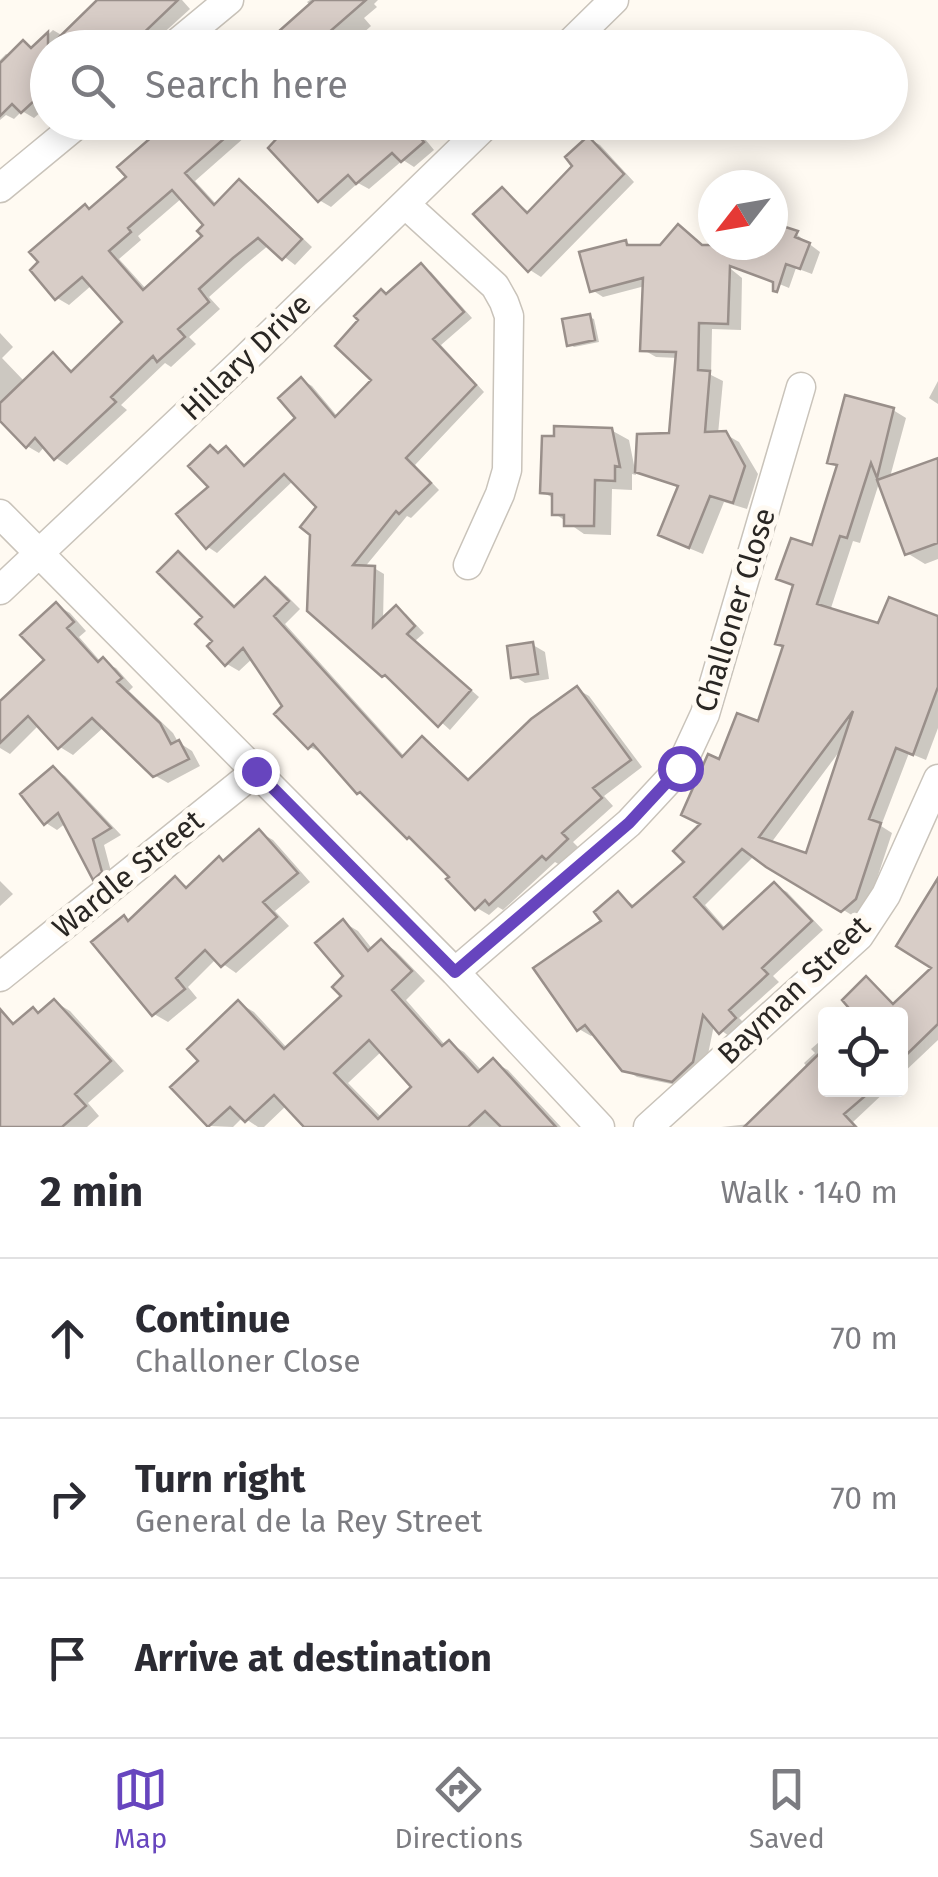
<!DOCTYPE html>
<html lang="en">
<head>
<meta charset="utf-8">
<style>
  :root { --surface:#fff; --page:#f7f7f7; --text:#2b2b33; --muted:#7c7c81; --line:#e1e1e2; --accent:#6745be }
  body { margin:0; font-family:"Fira Sans",sans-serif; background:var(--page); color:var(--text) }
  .controls { position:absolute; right:30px; bottom:30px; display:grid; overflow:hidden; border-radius:10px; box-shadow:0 5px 25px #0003 }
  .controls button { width:90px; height:90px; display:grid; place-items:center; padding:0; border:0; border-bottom:2px solid var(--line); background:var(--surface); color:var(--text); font:50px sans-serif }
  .compass { position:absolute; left:698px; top:170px; width:90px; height:90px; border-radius:50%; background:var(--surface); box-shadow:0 5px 25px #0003; rotate:239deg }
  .stop { position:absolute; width:30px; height:30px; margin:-22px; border:8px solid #6745be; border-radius:50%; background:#fff }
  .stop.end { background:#6745be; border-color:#fff; box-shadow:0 2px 10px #0008 }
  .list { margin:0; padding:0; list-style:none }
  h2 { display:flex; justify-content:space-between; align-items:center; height:130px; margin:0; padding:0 40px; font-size:42px }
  h2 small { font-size:32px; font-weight:400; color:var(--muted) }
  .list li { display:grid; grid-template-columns:65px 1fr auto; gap:30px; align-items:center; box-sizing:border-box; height:160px; padding:0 40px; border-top:2px solid var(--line) }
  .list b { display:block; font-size:38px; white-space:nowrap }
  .list p { margin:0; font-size:32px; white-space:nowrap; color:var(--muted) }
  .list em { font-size:32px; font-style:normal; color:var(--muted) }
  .icon { flex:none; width:55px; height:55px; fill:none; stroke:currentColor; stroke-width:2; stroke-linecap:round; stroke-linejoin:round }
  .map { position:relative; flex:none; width:938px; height:1127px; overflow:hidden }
  .search { position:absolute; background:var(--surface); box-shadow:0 5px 25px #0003; left:30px; right:30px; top:30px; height:110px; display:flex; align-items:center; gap:25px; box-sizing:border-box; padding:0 35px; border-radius:55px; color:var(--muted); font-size:38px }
  .sheet { height:610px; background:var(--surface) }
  nav { display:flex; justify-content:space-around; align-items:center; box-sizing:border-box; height:140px; border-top:2px solid var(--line); background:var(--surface); font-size:28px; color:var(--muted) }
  nav a { display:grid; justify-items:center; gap:5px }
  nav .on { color:var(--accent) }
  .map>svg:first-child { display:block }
  .shadow { fill:#0003; fill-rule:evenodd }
  .building { fill:#d8cdc7; stroke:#998f8a; stroke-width:2.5; fill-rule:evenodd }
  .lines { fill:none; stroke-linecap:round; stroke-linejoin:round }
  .minor-casing { stroke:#c9c3ba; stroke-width:31 }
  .minor { stroke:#fff; stroke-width:28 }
  .route { stroke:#6745be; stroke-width:12 }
  .labels { text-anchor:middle; stroke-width:10; stroke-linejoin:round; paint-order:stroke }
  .street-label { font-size:30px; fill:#2a2724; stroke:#fffaf2 }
</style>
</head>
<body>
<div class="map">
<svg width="938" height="1127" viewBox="0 0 938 1127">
  <rect width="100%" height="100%" fill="#fffaf2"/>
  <!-- shadow -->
  <path class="shadow" d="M100,0H182L190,9L147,48L130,45L127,48H48V106L34,118L22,111L14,119L6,115L0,120V60L6,54L11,56L24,43L33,49L53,30L63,36Z
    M310,0H378L374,4L377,7L364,18L371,26L360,36L350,31L331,48H252L268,33L275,37L311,6L307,2Z
    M173,122H262L195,181L218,206L240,182L251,189L312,247L295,265L269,245L246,264L209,297L220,309L189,337L196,344L171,367L165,363L121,405L127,410L67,465L56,458L45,446L39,453L27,446L0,418V333L13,347L2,358L25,382L53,355L74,372L126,322L92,285L69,305L57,298L91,210L130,178ZM182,198L207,225L205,237L147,290L119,259L141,240L138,236Z
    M296,122H431L425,139L434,150L414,167L403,160L369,189L358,183L331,207L319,200Z
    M589,139L600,145L634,182L541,277L530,270L502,190L530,213L576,166Z
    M773,225L796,234L820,252L812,274L796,268L789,288L731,264L738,245H773Z
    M679,227L742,278L741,330L712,329L711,375L723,381L718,434H725L739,442L758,474L747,509L724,502L703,554L674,542L680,488L638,471L672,436L678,358L656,357L642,349L645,286L603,297L592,290L626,242L637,249L643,269Z
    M421,266L431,272L472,318L441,345L484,392L415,465L439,490L411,518L407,516L364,568H374L384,574L383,622L396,609L406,614L424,633L415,641L479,697L450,730L394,680L384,675L319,507L294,480L217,553L208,547L211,448L221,454L226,449L247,466L299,418L302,380L312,386L338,417L375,380L387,296Z
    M589,317L594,319L599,342L574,347L569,344Z
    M938,381V404L929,398Z
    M893,410L906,418L890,477L938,460V559L925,564L907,553L880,480L860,543L853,541L830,611L880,627L938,619V728L926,760L909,753L881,826L892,833L868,906L855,917L754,856L705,905L726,929L774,885L787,892L823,930L773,976L779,982L739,1018L747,1026L733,1039L714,1025L705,1069L686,1087L637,1077L624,1069L595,1033L591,1036L579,1029L605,921L618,894L636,907L688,862L703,824L720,762L759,724L786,647L795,586L779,578L813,548L839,467L830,461ZM842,748L807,856L771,843Z
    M611,430L629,440L636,475L632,474V490L612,489L611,535L584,534L554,513L555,499L542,492Z
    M179,554L191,562L237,608L266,580L278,587L300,609L285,624L405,757L422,739L434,746L471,781L577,689L589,696L642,767L604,796L613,806L573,842L579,848L560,865L555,862L503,910L498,907L489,915L477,908L452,877L370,799L359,792L323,753L309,747L253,658L239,671L227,664Z
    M56,605L70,613L86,631L79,637L101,662L116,668L133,687L129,691L173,733L178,742L192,751L200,766L168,783L154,775L104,727L73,755L60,747L39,725L10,754L0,748V704L47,661Z
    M533,645L545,652L549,679L525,683L514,676Z
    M54,769L65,776L121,835L104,845L113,879L106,885L95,878L66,823L57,830L46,823Z
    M259,832L273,840L310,882L275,911L289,926L236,973L216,959L188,987L197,998L168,1022L154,1014L124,918L131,922L175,879L190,888Z
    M938,876V1040L900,1076V1014H845L866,980L896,1005L936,967L927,901Z
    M0,881L13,894L0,906Z
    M343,922L358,931L373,950L381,942L396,951L425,981L406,1000L446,1046L449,1043L464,1052L482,1071L493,1062L508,1070L561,1127H308L287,1105L264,1127H258L243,1117L233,1127L210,1126L174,1088L202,1062L239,1003L254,1012L288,1049L344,996ZM382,1051L415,1087L382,1118L348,1083Z
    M55,1002L70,1011L124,1071L88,1103L99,1116L87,1127H0V1020L4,1016L17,1024L33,1010L41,1014Z
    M826,1036V1090H887L853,1122L858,1127H721L750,1124L808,1068L804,1063L815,1053L811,1049Z"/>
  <!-- building -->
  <path class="building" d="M97,0H178L129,47L120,37L109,48H48Z
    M314,0H366L311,48H260Z
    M48,32V88L21,113L12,104L0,116V63L23,40L31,48Z
    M169,122H243L185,173L214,205L239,179L302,239L282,260L258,238L233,258L199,289L209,302L178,329L185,337L157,362L153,356L111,397L116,402L54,460L35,438L26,448L0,421V403L53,352L71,372L122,322L82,277L55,300L30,270L38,262L29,252L85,204L89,209L126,177L117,167ZM172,190L203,225L197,231L202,236L143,290L109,251L131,232L128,228Z
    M292,122H407L424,142L401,162L392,153L356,184L348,175L318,202L268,148Z
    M588,136L624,174L528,272L473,214L502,187L527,213L572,166L565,157Z
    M773,223L798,231L795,237L810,243L800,269L786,264L777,292L773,291V282L730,266L728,324L699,323L698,370L710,371L705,432L726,431L745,466L733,503L710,496L689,548L658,535L678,486L635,472L637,434L669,433L676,352L640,351L643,278L590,292L579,252L626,240L627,245H660L678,224L702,245H773Z
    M421,263L464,312L433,339L476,385L406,458L431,483L399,514L396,511L353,565L375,566L373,627L396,605L415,626L407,634L471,690L438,727L385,675L382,677L307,611L310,535L300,527L316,507L284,474L206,549L176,514L208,487L188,466L210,445L218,453L226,446L244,466L295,418L278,398L301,377L335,417L371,380L335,346L358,320L354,316L381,289L386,294Z
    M590,314L595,340L567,346L562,319Z
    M845,395L894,408L877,478L871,463L847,538L840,536L817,604L878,623L889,597L938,616V687L913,755L896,748L869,819L881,823L856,899L841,912L766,867L742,849L694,897L723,929L774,882L812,921L762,968L768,974L729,1010L736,1018L719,1034L703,1015L693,1062L672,1082L622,1071L585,1025L577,1031L533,968L601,921L594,912L618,891L632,907L684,862L673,851L700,824L681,815L708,754L719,759L737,713L758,721L783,646L775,644L793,585L776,579L791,538L812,545L837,465L827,463ZM853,711L806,853L759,837Z
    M554,426L612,428L620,467L615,466V481L595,480L594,526H564V515H552V494L540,493L542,436H554Z
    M938,458V543L905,555L877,480Z
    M178,551L234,607L265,577L289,601L274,616L402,757L422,736L468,780L531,719L577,686L631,760L593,788L602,798L562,833L568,839L546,860L542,856L489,905L485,900L475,910L446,879L449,877L409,837L407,839L360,792L357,794L313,744L308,749L274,714L282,706L243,648L225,666L207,646L212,641L195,624L202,617L157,572Z
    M56,602L74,622L67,628L98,662L103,657L122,678L117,682L160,723L171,744L179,740L189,759L153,777L92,718L58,749L28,716L0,743V701L44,660L20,635Z
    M533,642L538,674L511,678L507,646Z
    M53,766L111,828L93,839L102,872L93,880L58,813L44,825L20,794Z
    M259,829L298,873L263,902L277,917L221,967L205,950L176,978L185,989L152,1016L91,942L124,915L128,921L175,876L186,888L219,856L223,861Z
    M938,878V1024L900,1061V1014H854L842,1000L866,976L893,1004L931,968L896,946Z
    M343,919L368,951L381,939L412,971L392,990L442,1046L449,1040L478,1072L493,1058L556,1127H501L485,1111L468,1127H304L274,1095L245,1122L230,1107L208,1127L170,1087L198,1061L187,1049L238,1000L284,1049L341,996L332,987L343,976L315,943ZM369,1040L411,1087L378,1119L334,1073Z
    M54,999L111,1061L75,1094L86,1106L62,1127H0V1009L13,1024L33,1007L38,1013Z
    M826,1047V1090H872L844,1114L856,1127H744Z"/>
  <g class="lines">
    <!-- minor casing -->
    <g class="minor-casing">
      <path id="minor" d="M171,48L229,0
        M565,48L614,0
        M0,188L80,122
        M405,204L495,286L504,302L509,316L507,470L500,494L468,565
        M0,514L455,972L600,1127
        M0,590L242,362L489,122
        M455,972L629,823L680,768L705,714L801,387
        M0,977L256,771
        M648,1127L859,936L886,895L938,779"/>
    </g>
    <!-- minor -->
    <use href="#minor" class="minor"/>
  </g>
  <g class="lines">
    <!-- route -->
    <path class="route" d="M256,771L455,972L629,823L680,768"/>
  </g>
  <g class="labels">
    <!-- street labels -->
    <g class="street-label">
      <text transform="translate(246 357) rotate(-44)" y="10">Hillary Drive</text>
      <text transform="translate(735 610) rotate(-73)" y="10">Challoner Close</text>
      <text transform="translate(128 874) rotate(-39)" y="10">Wardle Street</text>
      <text transform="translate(794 990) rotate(-44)" y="10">Bayman Street</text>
    </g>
  </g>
</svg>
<div class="controls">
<button><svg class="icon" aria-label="locate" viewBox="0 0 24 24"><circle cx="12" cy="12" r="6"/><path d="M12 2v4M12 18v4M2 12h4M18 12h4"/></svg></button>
</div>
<svg class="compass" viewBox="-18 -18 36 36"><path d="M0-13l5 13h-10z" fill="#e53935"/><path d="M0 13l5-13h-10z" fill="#7c7c81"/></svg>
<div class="stop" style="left:680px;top:768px"></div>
<div class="stop end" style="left:256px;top:771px"></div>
<div class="search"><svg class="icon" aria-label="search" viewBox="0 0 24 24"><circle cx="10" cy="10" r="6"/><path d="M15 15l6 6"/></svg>Search here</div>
</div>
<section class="sheet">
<h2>2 min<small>Walk · 140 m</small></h2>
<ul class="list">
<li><svg class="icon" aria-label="ahead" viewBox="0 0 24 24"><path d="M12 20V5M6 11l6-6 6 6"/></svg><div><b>Continue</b><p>Challoner Close</p></div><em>70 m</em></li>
<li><svg class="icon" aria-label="right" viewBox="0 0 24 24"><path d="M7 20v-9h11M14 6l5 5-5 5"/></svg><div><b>Turn right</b><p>General de la Rey Street</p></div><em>70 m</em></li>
<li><svg class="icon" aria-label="arrive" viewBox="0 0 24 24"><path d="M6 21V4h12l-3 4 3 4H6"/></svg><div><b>Arrive at destination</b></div></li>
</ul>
</section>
<nav>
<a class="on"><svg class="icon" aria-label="map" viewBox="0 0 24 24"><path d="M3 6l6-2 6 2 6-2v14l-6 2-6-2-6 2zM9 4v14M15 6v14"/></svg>Map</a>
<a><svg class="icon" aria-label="directions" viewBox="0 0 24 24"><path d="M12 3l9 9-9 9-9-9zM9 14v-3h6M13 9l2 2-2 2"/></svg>Directions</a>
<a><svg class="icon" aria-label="saved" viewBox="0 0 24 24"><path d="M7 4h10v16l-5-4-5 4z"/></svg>Saved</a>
</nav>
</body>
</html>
